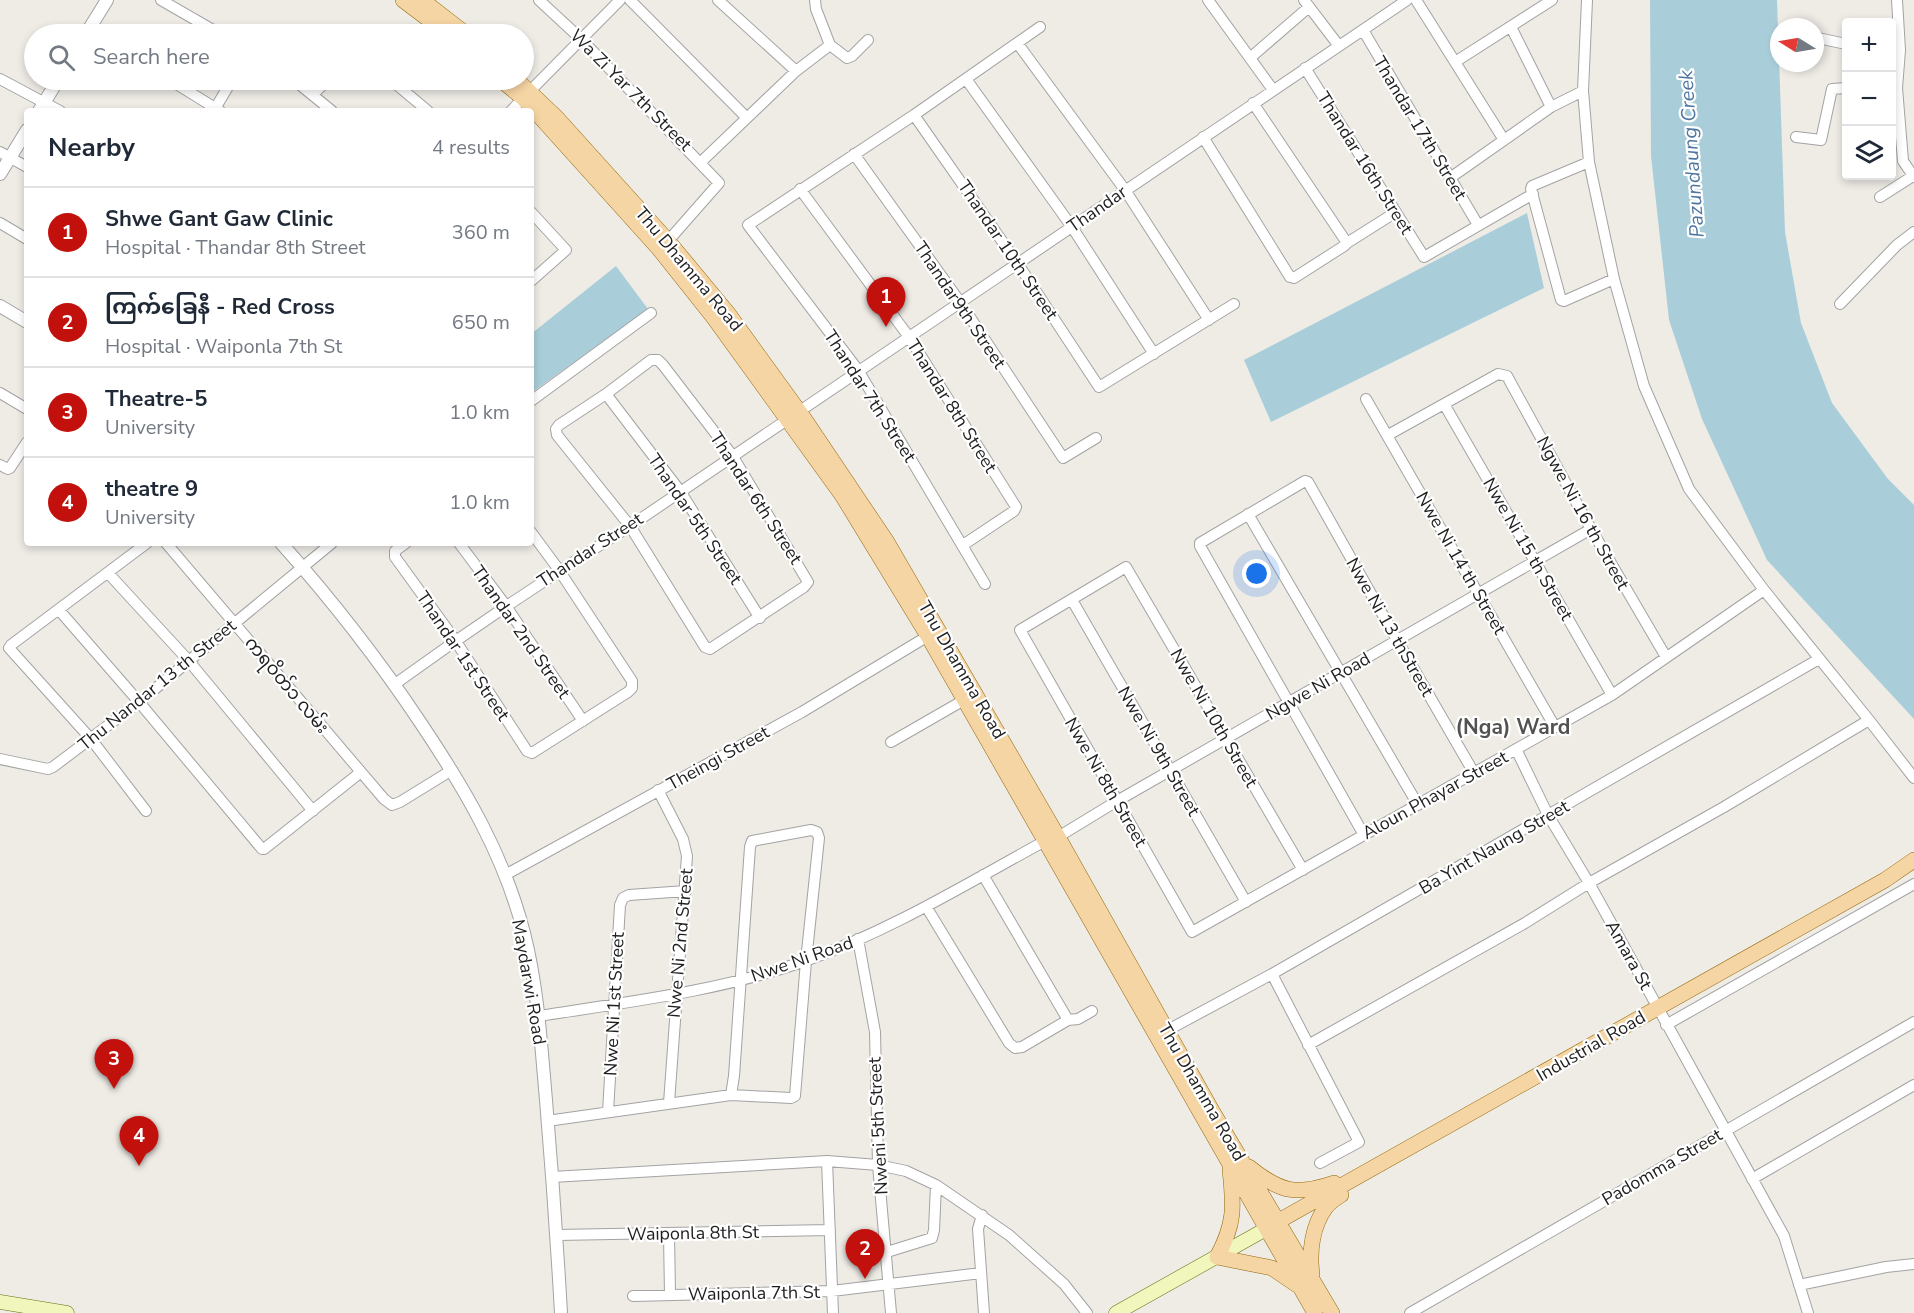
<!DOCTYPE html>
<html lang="en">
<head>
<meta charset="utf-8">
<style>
  :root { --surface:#fff; --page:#f6f6f7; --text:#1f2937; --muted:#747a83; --line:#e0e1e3; --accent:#c2110c }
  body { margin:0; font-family:"Nunito Sans","Noto Sans Myanmar",sans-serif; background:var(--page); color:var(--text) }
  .controls { position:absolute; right:18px; top:18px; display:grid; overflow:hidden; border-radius:6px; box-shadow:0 3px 9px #0003 }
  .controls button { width:54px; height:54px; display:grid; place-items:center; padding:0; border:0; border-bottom:2px solid var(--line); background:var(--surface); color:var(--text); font:30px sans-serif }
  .compass { position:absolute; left:1770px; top:18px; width:54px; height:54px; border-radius:50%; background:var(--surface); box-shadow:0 3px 9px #0003; rotate:281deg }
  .you { position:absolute; left:1257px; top:574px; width:21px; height:21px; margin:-15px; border:4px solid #fff; border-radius:50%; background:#1a73e8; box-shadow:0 0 0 9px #1a73e833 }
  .badge { display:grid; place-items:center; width:39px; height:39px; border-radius:50%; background:var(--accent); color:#fff; font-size:20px; font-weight:700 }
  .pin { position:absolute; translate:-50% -50px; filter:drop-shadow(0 2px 3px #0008) }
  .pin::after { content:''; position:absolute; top:32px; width:21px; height:18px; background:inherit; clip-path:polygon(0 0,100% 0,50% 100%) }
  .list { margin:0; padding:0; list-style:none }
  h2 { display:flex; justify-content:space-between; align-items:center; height:78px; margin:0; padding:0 24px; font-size:26px }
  h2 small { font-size:20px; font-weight:400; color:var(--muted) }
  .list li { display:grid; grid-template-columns:39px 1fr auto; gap:18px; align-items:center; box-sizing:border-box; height:90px; padding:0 24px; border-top:2px solid var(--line) }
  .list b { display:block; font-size:22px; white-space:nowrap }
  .list p { margin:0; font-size:20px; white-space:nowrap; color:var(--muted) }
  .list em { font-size:20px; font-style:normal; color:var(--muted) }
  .icon { flex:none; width:33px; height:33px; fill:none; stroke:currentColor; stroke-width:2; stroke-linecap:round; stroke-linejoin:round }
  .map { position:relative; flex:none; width:1914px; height:1313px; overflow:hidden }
  .search { position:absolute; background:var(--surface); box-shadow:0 3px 9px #0003; left:24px; top:24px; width:510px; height:66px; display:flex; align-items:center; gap:15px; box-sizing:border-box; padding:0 21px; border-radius:33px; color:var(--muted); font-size:22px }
  .panel { position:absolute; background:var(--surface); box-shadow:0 3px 9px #0003; left:24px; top:108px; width:510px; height:438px; border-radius:6px }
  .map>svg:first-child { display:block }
  .water { fill:#a9ceda }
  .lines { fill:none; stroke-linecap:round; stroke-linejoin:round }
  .minor-casing { stroke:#a3a3a3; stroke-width:12 }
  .tertiary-casing { stroke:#a3a3a3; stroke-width:14 }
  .secondary-casing { stroke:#63700c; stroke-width:15 }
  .primary-casing { stroke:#916809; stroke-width:16 }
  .minor { stroke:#fff; stroke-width:10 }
  .tertiary { stroke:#fff; stroke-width:12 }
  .secondary { stroke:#f1f6bd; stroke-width:14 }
  .primary { stroke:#f6d5a4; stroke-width:15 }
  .labels { text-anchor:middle; stroke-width:4.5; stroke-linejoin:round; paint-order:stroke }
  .street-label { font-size:18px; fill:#1f1f1f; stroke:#fff }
  .water-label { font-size:20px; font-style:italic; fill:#4e76a1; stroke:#fff }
  .quarter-label { font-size:21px; font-weight:bold; fill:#525252; stroke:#fff }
</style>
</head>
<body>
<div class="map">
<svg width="1914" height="1313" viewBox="0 0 1914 1313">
  <rect width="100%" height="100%" fill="#efece6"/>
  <!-- water -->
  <path class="water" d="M1650,0H1777L1785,232L1801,323L1832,403L1888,479L1914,505V719L1767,560L1702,419L1669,320L1651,156Z
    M1527,213L1544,288L1271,422L1244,360Z
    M616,266L648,309L531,393V334Z"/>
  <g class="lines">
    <!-- minor casing -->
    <g class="minor-casing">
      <path id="minor" d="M161,0L220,34
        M539,0L581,39L719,183L668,241
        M630,0L747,118
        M718,0L796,71
        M815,0L816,9L830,45L847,58L852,56L868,40
        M1208,0L1273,90
        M1304,0L1339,46
        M1416,0L1504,140
        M1587,0L1583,91L1589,162L1614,279L1644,386L1689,489L1764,590L1869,720L1914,778
        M1897,0L1900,50L1897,88L1903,161L1914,177
        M1511,27L1551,107
        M1363,30L1478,225
        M1818,38L1846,44
        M1018,44L1125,190L1209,320
        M1250,58L1309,7
        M1455,62L1552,0
        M1305,68L1424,257L1533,194
        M0,79L60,111
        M966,79L1072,227L1154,354
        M170,80L220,111
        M294,80L332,111
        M391,80L428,111
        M530,91L620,0
        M313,94L328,80
        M216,107L232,80
        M511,111L523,98
        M914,115L1018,264L1099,387L1234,304
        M1203,137L1290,277L1294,278L1344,246L1347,243L1253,103
        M1796,137L1821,140L1832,89L1846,88
        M0,152L27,167
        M854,154L960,302L1063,458L1096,438
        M701,162L796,71L830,45
        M1589,162L1532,186L1531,189L1561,300L1564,301L1614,279
        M1450,178L1551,107L1583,91
        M800,189L909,337L1016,507L1014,511L963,545
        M1880,197L1913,176
        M531,212L566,250L531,281
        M0,223L27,239
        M1347,243L1396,212
        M1840,304L1897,245L1914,232
        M651,360H658L663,365L732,455L808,582L804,587L710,649L705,647L630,526L557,435L556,429L559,425L606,394Z
        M0,393L27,409
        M606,394L680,491L760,618
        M1366,399L1555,727
        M531,401L651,313
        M1444,404L1612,695
        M1388,435L1498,374L1507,376L1591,529L1666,657
        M0,465L8,469L10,468L27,442
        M1248,514L1418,805
        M166,543L384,799L392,805L400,802L452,770
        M406,543L395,551V557L455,640L527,751L532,753L628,692L632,688V681L559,570L531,532
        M459,543L506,606L583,721
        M108,573L188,660L313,811
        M985,584L858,370L748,225L914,115L1040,27
        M1072,600L1246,902
        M59,610L139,702L262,849H264L361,772
        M395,684C471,629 550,576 630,526L1407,0
        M891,742L964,700
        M1516,749L1548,815L1589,883L1784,1236L1808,1313
        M0,759L48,769L53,767L139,702L332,543
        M658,790L683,839L687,856L669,1103
        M146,811L91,739L9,648L11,645L147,543
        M1364,835L1200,546V543L1305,481L1308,482L1397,640L1474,773
        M1303,870L1126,567L1020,630L1192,932L1612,695L1764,590
        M505,875L802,712L933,633
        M983,875L1068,1020L1078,1019L1092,1011
        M927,908L1009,1043L1015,1048L1022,1047L1068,1020
        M858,939L875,1032L878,1165L891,1313
        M1272,974L1359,1142L1320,1163
        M539,1016C628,1002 720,991 805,961C890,931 966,884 1045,841L1058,837L1117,801L1591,529
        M1666,1025L1914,884
        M1166,1031L1272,974L1819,659
        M1308,1045L1525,923L1589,883L1724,807L1869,720
        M608,1112L620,905L623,898L629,895L686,891
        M547,1121L731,1095L791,1098L795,1096L806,961L819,838L817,832L811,830L752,841L750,847L734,1076L731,1095
        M827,1161L833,1313
        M552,1177L827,1161L878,1165L906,1171L936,1185L1009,1235L1064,1284L1087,1313
        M1752,1179L1914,1085
        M982,1215L978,1229L984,1313
        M669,1234L670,1295
        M557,1235L830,1230
        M887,1252L932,1238L934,1230L936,1185
        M1799,1285L1886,1267L1914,1264
        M633,1296L832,1291L981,1273
        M1410,1313L1914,1022"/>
    </g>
    <!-- tertiary casing -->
    <g class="tertiary-casing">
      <path id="tertiary" d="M86,34L107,0
        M39,111L58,80
        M0,174L27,130
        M0,306L27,322
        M281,543C332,600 378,659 420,722C465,789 504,855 524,933C538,988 541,1044 546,1100C552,1171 557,1242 561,1313"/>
    </g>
    <!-- secondary casing -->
    <g class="secondary-casing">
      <path id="secondary" d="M0,1302L67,1313
        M1116,1313L1266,1229"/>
    </g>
    <!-- primary casing -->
    <g class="primary-casing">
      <path id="primary" d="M403,0L448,34
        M422,0L466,34
        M501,80L523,98L660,250L714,318L842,495L928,636L1315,1313
        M517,80L557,118L668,241L727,312L803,417L887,542L1058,837L1211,1109L1332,1313
        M1249,1167C1280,1192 1296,1196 1334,1183
        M1230,1170C1234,1207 1235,1224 1217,1257L1272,1268L1297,1285
        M1268,1227L1885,880L1914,860
        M1312,1274C1309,1252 1312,1226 1326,1207C1330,1202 1336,1198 1341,1195"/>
    </g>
    <!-- minor -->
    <use href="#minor" class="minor"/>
    <!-- tertiary -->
    <use href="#tertiary" class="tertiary"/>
    <!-- secondary -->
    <use href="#secondary" class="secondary"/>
    <!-- primary -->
    <use href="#primary" class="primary"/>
  </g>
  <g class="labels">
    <!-- street labels -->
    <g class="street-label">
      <text transform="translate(631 90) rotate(45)" y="6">Wa Zi Yar 7th Street</text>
      <text transform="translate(1420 128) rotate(59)" y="6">Thandar 17th Street</text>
      <text transform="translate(1365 163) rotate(58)" y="6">Thandar 16th Street</text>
      <text transform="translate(1097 209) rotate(-35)" y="6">Thandar</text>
      <text transform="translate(1008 250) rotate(56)" y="6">Thandar 10th Street</text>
      <text transform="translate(689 269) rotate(50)" y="6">Thu Dhamma Road</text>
      <text transform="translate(960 305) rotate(56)" y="6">Thandar9th Street</text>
      <text transform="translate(870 396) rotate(57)" y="6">Thandar 7th Street</text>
      <text transform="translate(952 406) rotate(58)" y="6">Thandar 8th Street</text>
      <text transform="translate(756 498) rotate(57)" y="6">Thandar 6th Street</text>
      <text transform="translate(1583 513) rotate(61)" y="6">Ngwe Ni 16 th Street</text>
      <text transform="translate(695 519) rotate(56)" y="6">Thandar 5th Street</text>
      <text transform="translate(1528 549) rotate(60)" y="6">Nwe Ni 15 th Street</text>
      <text transform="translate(590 550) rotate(-33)" y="6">Thandar Street</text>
      <text transform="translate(1461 563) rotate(60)" y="6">Nwe Ni 14 th Street</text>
      <text transform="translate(1390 627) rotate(60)" y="6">Nwe Ni 13 thStreet</text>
      <text transform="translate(521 632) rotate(55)" y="6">Thandar 2nd Street</text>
      <text transform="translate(463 656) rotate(56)" y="6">Thandar 1st Street</text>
      <text transform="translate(962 670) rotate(60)" y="6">Thu Dhamma Road</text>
      <text transform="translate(157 685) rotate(-39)" y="6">Thu Nandar 13 th Street</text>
      <text transform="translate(287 685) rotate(50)" y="6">ကရဝိတ်၁ လမ်း</text>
      <text transform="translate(1318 686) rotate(-30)" y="6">Ngwe Ni Road</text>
      <text transform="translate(1214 718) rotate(60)" y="6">Nwe Ni 10th Street</text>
      <text transform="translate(1159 751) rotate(60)" y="6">Nwe Ni 9th Street</text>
      <text transform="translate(718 758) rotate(-29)" y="6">Theingi Street</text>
      <text transform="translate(1106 782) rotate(60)" y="6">Nwe Ni 8th Street</text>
      <text transform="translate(1435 795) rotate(-29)" y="6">Aloun Phayar Street</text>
      <text transform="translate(1494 847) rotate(-30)" y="6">Ba Yint Naung Street</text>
      <text transform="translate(680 943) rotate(-85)" y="6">Nwe Ni 2nd Street</text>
      <text transform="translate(1629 955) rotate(61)" y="6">Amara St</text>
      <text transform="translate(802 959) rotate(-19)" y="6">Nwe Ni Road</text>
      <text transform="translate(529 982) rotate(80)" y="6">Maydarwi Road</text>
      <text transform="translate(614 1004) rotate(-87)" y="6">Nwe Ni 1st Street</text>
      <text transform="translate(1591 1046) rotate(-30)" y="6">Industrial Road</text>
      <text transform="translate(1202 1092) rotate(60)" y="6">Thu Dhamma Road</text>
      <text transform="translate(878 1126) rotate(-93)" y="6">Nweni 5th Street</text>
      <text transform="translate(1662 1167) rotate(-30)" y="6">Padomma Street</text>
      <text transform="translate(693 1233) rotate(-1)" y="6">Waiponla 8th St</text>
      <text transform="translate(754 1293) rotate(-1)" y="6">Waiponla 7th St</text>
    </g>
    <!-- water labels -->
    <g class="water-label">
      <text transform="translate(1691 154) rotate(-94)" y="7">Pazundaung Creek</text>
    </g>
    <!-- quarter labels -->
    <g class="quarter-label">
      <text x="1513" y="734">(Nga) Ward</text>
    </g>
  </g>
</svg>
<div class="controls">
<button>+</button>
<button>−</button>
<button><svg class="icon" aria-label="layers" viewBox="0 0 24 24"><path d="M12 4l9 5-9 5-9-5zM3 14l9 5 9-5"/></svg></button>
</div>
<svg class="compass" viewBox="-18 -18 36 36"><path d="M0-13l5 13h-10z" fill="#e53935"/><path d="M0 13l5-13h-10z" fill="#747a83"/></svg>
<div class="you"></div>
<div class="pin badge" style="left:886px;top:327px">1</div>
<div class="pin badge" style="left:865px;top:1279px">2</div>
<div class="pin badge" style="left:114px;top:1089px">3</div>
<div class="pin badge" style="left:139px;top:1166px">4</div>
<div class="search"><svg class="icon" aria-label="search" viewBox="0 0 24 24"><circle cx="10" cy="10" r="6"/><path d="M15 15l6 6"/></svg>Search here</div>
<section class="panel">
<h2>Nearby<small>4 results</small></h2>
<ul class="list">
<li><span class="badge">1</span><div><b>Shwe Gant Gaw Clinic</b><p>Hospital · Thandar 8th Street</p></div><em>360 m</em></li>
<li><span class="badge">2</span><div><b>ကြက်ခြေနီ - Red Cross</b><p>Hospital · Waiponla 7th St</p></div><em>650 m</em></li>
<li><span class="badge">3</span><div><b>Theatre-5</b><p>University</p></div><em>1.0 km</em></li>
<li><span class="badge">4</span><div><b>theatre 9</b><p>University</p></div><em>1.0 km</em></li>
</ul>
</section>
</div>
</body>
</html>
